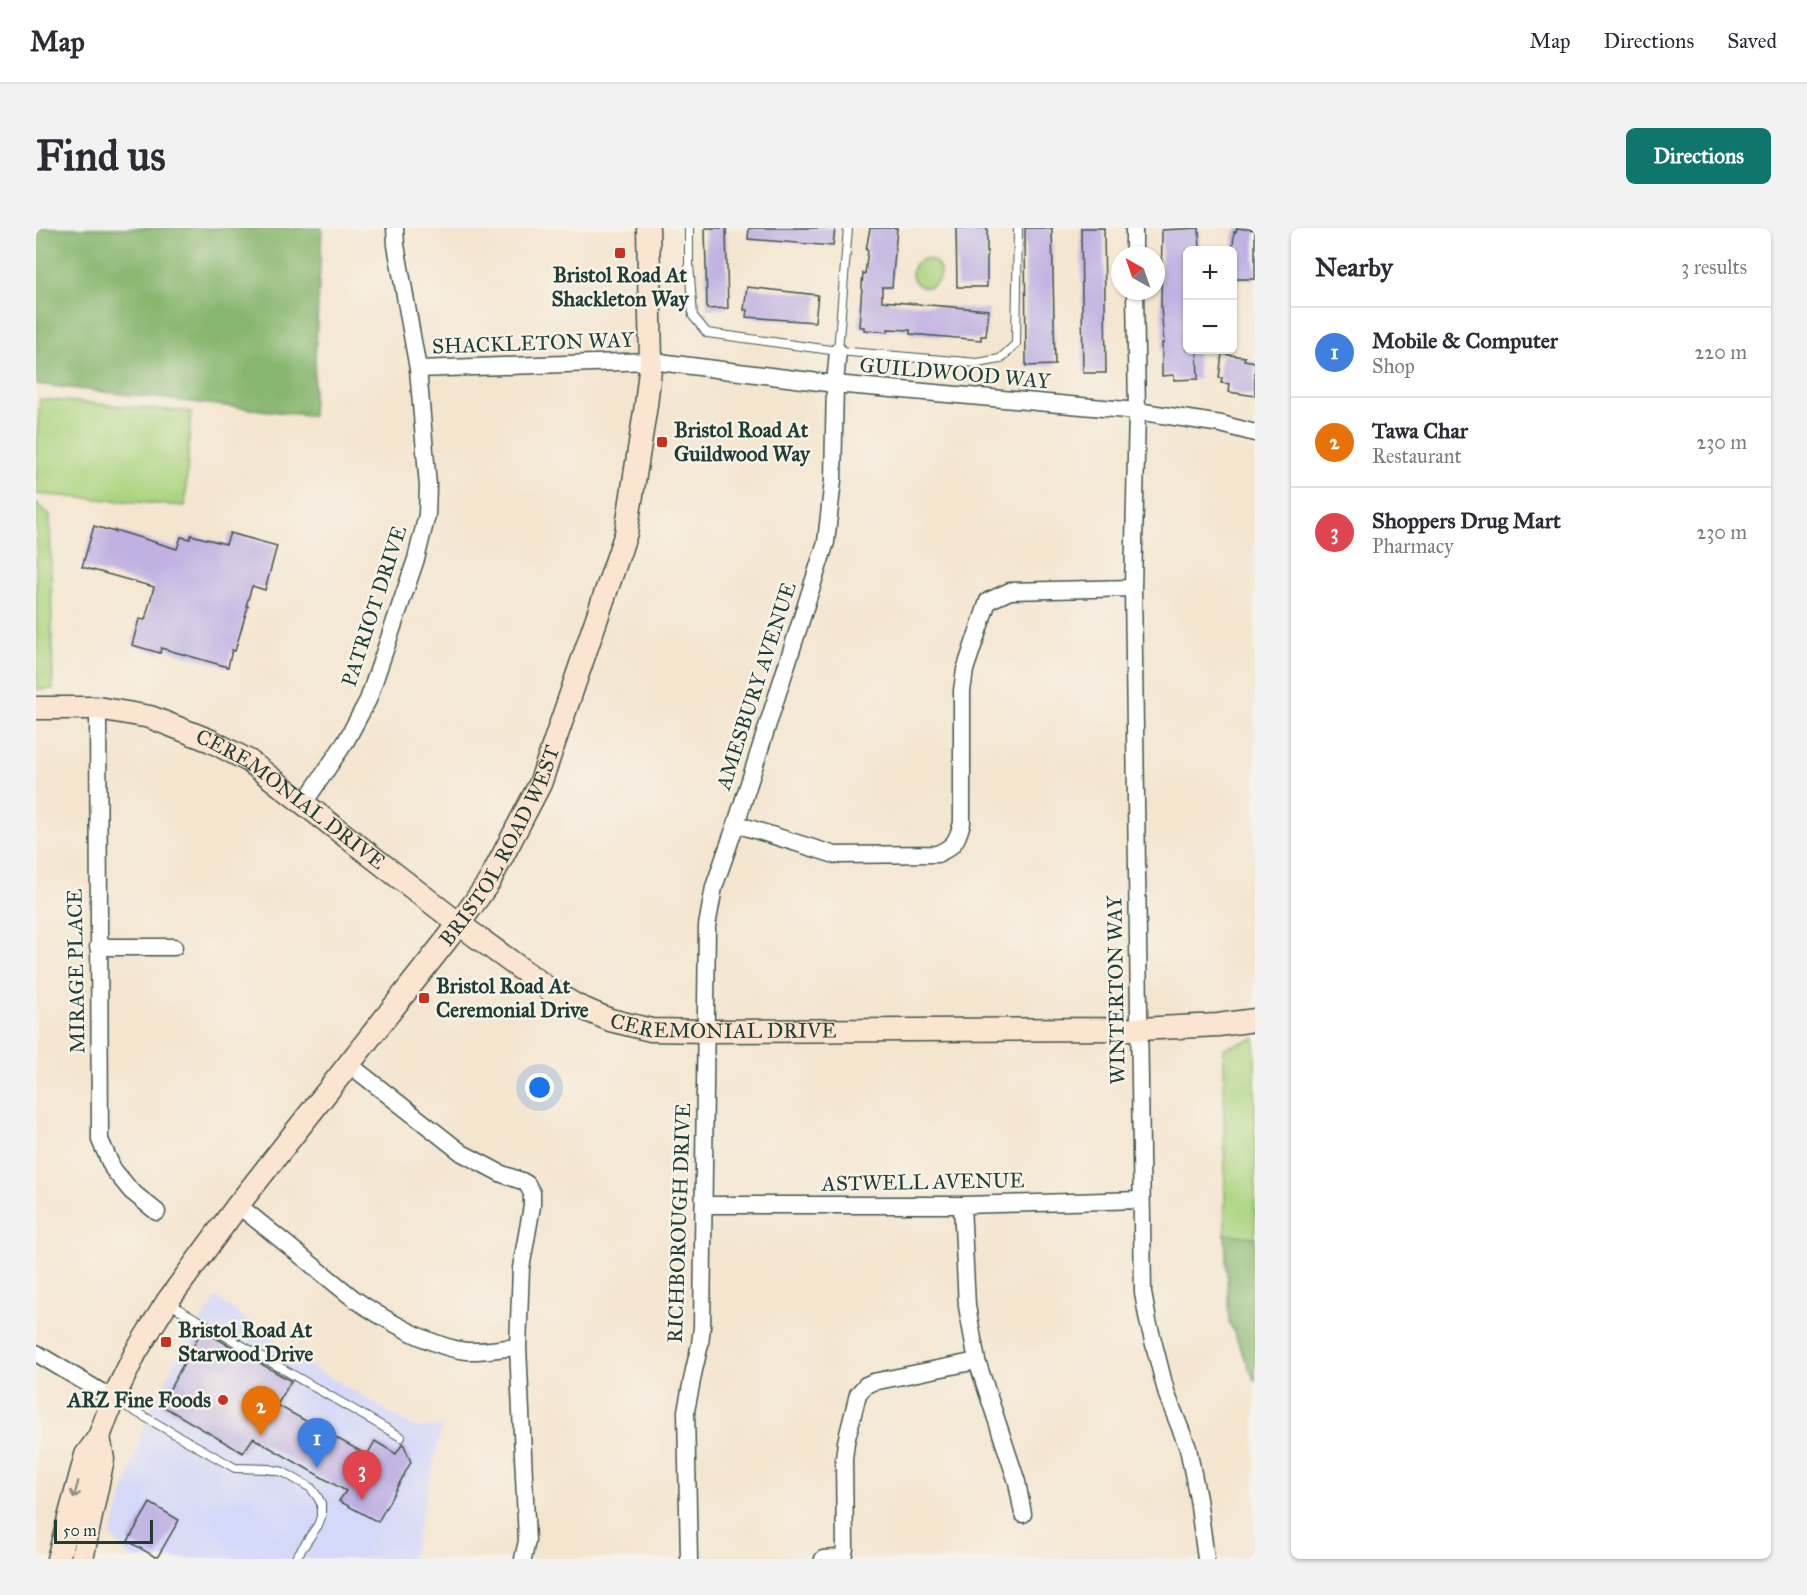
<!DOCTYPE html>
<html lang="en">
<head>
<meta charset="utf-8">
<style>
  :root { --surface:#fff; --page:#f2f2f3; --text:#2b2b33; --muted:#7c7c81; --line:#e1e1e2; --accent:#0f766e }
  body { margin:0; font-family:"IM FELL Great Primer",serif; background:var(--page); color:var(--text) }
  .controls { position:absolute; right:18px; top:18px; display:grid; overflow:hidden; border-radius:9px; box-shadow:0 2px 4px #0004 }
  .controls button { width:54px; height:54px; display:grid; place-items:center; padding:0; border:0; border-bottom:2px solid var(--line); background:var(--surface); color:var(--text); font:30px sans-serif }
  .compass { position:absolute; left:1075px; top:18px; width:54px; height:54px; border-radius:50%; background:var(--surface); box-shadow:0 2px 4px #0004; rotate:320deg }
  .scale { position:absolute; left:18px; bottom:15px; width:99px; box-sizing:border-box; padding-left:6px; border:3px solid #1f3d34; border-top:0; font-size:16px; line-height:21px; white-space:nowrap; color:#1f3d34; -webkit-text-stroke:4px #f7f3e8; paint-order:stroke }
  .you { position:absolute; left:504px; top:860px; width:21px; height:21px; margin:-15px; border:4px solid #fff; border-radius:50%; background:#1a73e8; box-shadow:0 0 0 9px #1a73e833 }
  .badge { display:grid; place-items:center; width:39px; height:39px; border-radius:50%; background:var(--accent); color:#fff; font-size:20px; font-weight:700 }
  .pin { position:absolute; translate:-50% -50px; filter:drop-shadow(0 2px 3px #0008) }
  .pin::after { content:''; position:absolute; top:32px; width:21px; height:18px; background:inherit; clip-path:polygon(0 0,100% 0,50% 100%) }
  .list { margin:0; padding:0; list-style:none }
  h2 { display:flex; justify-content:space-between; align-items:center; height:78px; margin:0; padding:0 24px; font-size:26px }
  h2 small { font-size:20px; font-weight:400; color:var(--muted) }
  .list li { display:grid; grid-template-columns:39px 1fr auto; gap:18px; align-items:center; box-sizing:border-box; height:90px; padding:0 24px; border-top:2px solid var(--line) }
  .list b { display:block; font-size:22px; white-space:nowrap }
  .list p { margin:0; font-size:20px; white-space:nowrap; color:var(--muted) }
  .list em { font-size:20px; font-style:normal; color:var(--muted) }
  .map { position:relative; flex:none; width:1219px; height:1331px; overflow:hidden; border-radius:9px }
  header { display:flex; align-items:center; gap:36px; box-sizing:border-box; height:84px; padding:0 30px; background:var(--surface); border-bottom:2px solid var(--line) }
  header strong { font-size:28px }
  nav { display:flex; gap:33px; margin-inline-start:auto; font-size:21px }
  .intro { display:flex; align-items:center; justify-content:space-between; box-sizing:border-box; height:144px; padding:0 36px }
  h1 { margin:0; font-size:42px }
  .button { padding:15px 27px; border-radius:9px; background:var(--accent); color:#fff; font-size:21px; font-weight:700 }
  main { display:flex; gap:36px; padding:0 36px }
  aside { flex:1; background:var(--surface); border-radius:9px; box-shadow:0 2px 4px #0004 }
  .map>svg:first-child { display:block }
  .built { fill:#d4d8f9 }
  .green { fill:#aad47f; stroke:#64885a; stroke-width:1.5 }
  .forest { fill:#87b66e; stroke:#537a51; stroke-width:1.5 }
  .building { fill:#c0b1e2 }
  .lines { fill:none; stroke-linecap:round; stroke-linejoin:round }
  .lane-casing { stroke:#3f564b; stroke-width:10 }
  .street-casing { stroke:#3f564b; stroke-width:19 }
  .secondary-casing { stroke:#3f564b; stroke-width:25 }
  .lane { stroke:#fff; stroke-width:8 }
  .street { stroke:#fff; stroke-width:16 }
  .secondary { stroke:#fce5d0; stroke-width:22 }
  .oneway { stroke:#8e9182 }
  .poi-dot { fill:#c8321e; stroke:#f7f3e8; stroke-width:2 }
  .labels { text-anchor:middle; stroke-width:5; stroke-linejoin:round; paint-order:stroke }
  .poi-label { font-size:21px; font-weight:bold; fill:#1f3d34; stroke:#f7f3e8; text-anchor:start }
  .street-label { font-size:21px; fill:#1f3d34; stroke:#f7f3e8 }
</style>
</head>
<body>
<header>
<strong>Map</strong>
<nav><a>Map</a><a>Directions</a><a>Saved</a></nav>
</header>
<div class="intro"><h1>Find us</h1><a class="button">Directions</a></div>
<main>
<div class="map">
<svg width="1219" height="1331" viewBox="0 0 1219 1331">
  <rect width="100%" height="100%" fill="#f7f3e8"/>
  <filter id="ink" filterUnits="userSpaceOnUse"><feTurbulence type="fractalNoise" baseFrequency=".0167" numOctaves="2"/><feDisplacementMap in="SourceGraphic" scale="12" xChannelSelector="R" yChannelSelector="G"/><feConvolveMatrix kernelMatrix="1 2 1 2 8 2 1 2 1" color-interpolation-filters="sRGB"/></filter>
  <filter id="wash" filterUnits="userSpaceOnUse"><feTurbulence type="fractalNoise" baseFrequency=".008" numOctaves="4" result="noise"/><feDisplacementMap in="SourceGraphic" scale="24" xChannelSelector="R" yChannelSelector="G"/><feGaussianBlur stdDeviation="1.35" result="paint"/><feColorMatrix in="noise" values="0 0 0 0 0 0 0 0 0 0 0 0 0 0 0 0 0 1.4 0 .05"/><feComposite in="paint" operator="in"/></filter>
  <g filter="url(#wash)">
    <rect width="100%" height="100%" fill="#f4e5cf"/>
    <!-- built -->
    <path class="built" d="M181,1069L251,1124L380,1200L406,1198L376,1331H95L75,1307L108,1198L142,1127Z"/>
    <!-- green -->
    <path class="green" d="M876 45a14 14 0 1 1 28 0a14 14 0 1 1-28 0Z
      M4,171L155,184L149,278L0,266V220Z
      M0,275L14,288L17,461H0Z
      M1219,810V1153L1193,1093L1189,1006L1188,820Z"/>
    <!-- forest -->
    <path class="forest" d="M0,0H286L276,188L0,156Z
      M1189,1006L1219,1009V1153L1193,1093Z"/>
    <g id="blocks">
      <!-- building -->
      <path class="building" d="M669,0H690L692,80L671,81Z
        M713,0H799L797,18L712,11Z
        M834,0H861L856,59H846V73L953,82L950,108H945V112L874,106V102L852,101V104L828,102V99H823L827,45L829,46L832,22H830Z
        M920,0H951V59H921Z
        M989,0H1016L1019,137L990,138Z
        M1045,0H1068L1070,145H1047Z
        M1163,0L1164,22H1152V122H1161L1162,151L1138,152V147L1126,148V115H1128L1125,79L1126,2Z
        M1201,0L1219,2V51H1197V18L1198,4H1200Z
        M711,59L782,67L779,94L710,89L711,82H708Z
        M1186,126L1209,129L1208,132L1219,134V168L1193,164L1194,156L1185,155L1186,150H1183Z
        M58,298L79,304V302L141,321L145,309L154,311L155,307L190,316L194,305L241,318L229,362L216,358L210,378H212L199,423L196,422L192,439L125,420L124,425L96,417L103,391L109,392L118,359L46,339Z
        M166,1102L255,1153L241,1177L331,1227L339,1213L360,1226L367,1215L375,1234L342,1294L303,1273L310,1263L217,1210L207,1225L125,1177Z
        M114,1275L143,1292L121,1330L92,1313Z"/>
    </g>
  </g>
  <g filter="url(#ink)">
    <use href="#blocks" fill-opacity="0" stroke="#3f564b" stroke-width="1.5"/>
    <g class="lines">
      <!-- lane casing -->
      <g class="lane-casing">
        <path id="lane" d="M653,0V36L657,88L671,105L802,123L942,135L964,131L980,116L982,0
          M802,123L812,0
          M132,1075L365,1209
          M77,1171L199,1240L232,1241L247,1244L275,1260L281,1268L285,1275V1289L282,1297L259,1331"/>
      </g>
      <!-- street casing -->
      <g class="street-casing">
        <path id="street" d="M1098,0V27
          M1099,63L1101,183L1097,360L1107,1065L1112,1093L1131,1167L1152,1220L1162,1271L1170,1331
          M382,141L615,133L799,156L1101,183L1185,196L1219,205
          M62,480L64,912L77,941L95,963L121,984
          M268,575L310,513L332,472L380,331L391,287L392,258L382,141L360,17L359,0
          M700,596L799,627L901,626C918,619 921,613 926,595V463L929,442L952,373L974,363L1097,360
          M62,719H138
          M314,837L426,925L466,946L486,953L491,956L496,965V978L485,1040L482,1119L491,1313L487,1331
          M202,977L317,1070C344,1089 397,1120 431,1123C447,1124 466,1120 482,1119
          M669,977H926L1105,972
          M926,977L931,1078L941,1133L981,1254L987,1286
          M0,1125L77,1171
          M653,1331L650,1183L658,1142L664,1116L666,1099L671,698L678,659L700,596L790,314L797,252L799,156L802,123
          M787,1331L802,1330L808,1326L809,1320L808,1231L810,1214L822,1166L830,1157L837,1154L941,1133"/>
      </g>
      <!-- secondary casing -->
      <g class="secondary-casing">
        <g id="secondary">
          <path id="s1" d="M0,480H62L114,489L175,513L213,533L423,696L514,762L539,777L574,792L615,802L670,803L1103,801L1182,797L1219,792"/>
          <path id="s2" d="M22,1331L50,1227L63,1209L77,1171L100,1124L131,1074L202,977L423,696L453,654L504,556L590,305L610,177L615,133L612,0"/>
          <path d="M46,1331L67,1231L63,1209"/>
        </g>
      </g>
      <!-- lane -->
      <use href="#lane" class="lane"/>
      <!-- street -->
      <use href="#street" class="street"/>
      <!-- secondary -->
      <use href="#secondary" class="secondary"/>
    </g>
    <!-- one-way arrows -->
    <defs><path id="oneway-shaft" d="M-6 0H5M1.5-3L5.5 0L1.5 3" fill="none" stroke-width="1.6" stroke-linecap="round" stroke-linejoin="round" transform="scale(1.5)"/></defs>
    <use class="oneway" href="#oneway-shaft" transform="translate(40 1262) rotate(105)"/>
  </g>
  <!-- markers -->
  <g class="poi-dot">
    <rect x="578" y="19" width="12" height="12" rx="3"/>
    <rect x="620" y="208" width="12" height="12" rx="3"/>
    <rect x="382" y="764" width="12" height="12" rx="3"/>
    <rect x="124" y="1108" width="12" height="12" rx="3"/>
    <circle cx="187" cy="1172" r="6"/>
  </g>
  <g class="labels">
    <!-- poi labels -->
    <g class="poi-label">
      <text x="584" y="54" text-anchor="middle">Bristol Road At<tspan x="584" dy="24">Shackleton Way</tspan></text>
      <text x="638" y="209">Bristol Road At<tspan x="638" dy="24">Guildwood Way</tspan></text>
      <text x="400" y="765">Bristol Road At<tspan x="400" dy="24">Ceremonial Drive</tspan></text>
      <text x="142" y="1109">Bristol Road At<tspan x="142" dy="24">Starwood Drive</tspan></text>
      <text x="175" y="1179" text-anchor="end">ARZ Fine Foods</text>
    </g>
    <!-- street labels -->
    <g class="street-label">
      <text transform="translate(497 115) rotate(-2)" y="7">SHACKLETON WAY</text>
      <text transform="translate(919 145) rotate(5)" y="7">GUILDWOOD WAY</text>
      <text transform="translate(338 378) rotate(-72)" y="7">PATRIOT DRIVE</text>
      <text transform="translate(720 458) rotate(-72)" y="7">AMESBURY AVENUE</text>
      <text dy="7" stroke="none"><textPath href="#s1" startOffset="279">CEREMONIAL DRIVE</textPath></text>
      <text dy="7" stroke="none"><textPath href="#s2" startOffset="848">BRISTOL ROAD WEST</textPath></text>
      <text transform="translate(40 743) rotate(-91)" y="7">MIRAGE PLACE</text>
      <text transform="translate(1080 762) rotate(-91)" y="7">WINTERTON WAY</text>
      <text dy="7" stroke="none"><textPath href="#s1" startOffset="783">CEREMONIAL DRIVE</textPath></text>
      <text transform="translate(887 954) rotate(-1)" y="7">ASTWELL AVENUE</text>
      <text transform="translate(643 995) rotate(-88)" y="7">RICHBOROUGH DRIVE</text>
    </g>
  </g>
</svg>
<div class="controls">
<button>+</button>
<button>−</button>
</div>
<svg class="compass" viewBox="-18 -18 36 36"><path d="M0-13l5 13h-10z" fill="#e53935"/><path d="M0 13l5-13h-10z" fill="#7c7c81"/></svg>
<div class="scale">50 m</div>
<div class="you"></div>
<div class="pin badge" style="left:281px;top:1240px;background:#3f7fe0">1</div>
<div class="pin badge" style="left:225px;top:1208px;background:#e8710a">2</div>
<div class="pin badge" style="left:326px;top:1272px;background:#e0444e">3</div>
</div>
<aside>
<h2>Nearby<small>3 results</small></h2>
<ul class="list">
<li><span class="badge" style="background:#3f7fe0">1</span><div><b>Mobile &amp; Computer</b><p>Shop</p></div><em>220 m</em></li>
<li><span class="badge" style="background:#e8710a">2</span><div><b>Tawa Char</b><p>Restaurant</p></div><em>230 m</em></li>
<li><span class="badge" style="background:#e0444e">3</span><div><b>Shoppers Drug Mart</b><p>Pharmacy</p></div><em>230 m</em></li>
</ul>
</aside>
</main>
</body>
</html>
